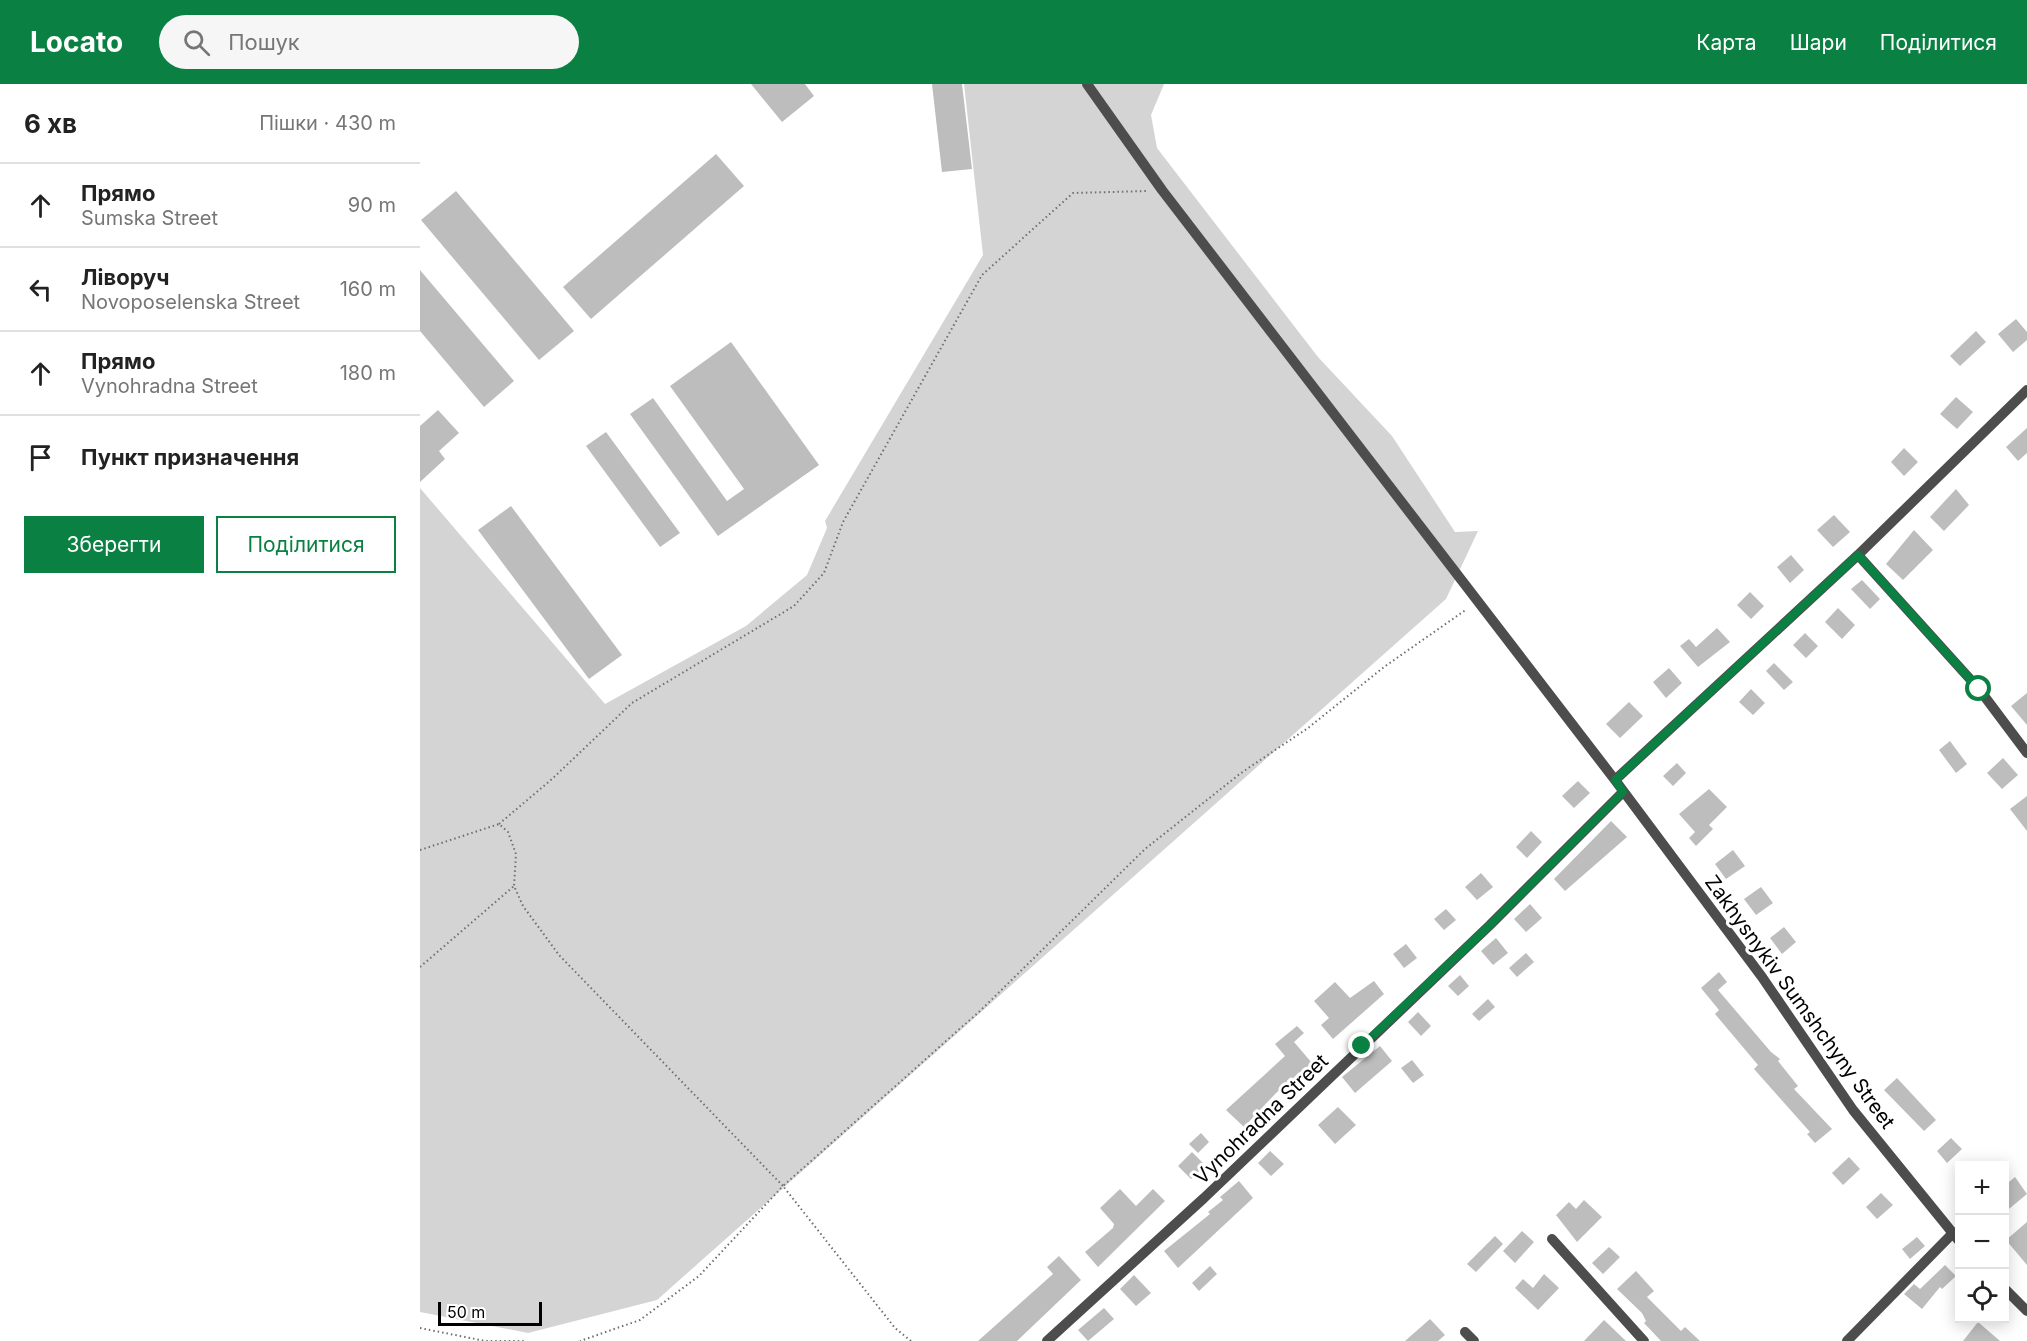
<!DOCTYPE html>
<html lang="uk">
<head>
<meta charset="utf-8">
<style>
  :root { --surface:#fff; --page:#f6f6f6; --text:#222; --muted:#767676; --line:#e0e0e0; --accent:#0b8043 }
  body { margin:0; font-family:Inter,sans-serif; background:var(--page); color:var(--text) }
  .controls { position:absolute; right:18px; bottom:18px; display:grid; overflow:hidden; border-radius:0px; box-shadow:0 3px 15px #0003 }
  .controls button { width:54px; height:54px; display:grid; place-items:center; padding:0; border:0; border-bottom:2px solid var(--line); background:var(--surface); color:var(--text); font:30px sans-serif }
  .scale { position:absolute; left:18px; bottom:15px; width:104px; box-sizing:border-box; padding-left:6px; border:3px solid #000; border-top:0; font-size:16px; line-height:21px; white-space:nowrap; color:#000; -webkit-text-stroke:4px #fff; paint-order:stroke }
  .stop { position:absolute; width:18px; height:18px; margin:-14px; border:4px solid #0b8043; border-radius:50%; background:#fff }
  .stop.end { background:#0b8043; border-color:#fff; box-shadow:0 2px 6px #0008 }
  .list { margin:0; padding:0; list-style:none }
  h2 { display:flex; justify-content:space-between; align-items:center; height:78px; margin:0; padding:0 24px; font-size:26px }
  h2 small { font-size:20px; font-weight:400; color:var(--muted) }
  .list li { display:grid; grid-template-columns:39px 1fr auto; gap:18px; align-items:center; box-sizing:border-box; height:84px; padding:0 24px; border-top:2px solid var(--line) }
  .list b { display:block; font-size:22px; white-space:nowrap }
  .list p { margin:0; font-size:20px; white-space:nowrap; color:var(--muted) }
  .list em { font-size:20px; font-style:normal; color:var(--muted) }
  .actions { display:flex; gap:12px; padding:18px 24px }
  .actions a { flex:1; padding:14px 0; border:2px solid var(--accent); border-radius:0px; text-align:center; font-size:21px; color:var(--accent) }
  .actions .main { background:var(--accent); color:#fff }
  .icon { flex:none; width:33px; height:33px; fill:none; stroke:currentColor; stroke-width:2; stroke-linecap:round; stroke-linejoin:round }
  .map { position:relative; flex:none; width:1607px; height:1257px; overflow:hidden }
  header { display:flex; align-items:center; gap:36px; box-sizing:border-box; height:84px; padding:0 30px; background:var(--accent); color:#fff }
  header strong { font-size:28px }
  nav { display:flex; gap:33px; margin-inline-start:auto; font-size:21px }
  .search { width:420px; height:54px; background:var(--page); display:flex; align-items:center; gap:15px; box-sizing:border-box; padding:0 21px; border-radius:33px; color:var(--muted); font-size:22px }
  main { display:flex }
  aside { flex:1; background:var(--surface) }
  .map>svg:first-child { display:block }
  .green { fill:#d4d4d4 }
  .building { fill:#bdbdbd }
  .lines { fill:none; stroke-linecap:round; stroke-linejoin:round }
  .path { stroke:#6f6f6f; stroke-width:2; stroke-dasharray:1.5 3; stroke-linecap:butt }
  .minor { stroke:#4d4d4d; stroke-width:10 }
  .route { stroke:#0b8043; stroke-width:8 }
  .labels { text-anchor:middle; stroke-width:6; stroke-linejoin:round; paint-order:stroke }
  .street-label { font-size:20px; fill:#000; stroke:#fff }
</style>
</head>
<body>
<header>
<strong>Locato</strong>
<div class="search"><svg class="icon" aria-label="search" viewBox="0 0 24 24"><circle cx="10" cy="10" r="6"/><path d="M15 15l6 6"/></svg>Пошук</div>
<nav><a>Карта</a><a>Шари</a><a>Поділитися</a></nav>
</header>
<main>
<aside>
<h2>6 хв<small>Пішки · 430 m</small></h2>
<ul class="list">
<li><svg class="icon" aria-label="ahead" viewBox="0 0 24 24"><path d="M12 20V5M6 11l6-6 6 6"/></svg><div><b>Прямо</b><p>Sumska Street</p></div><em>90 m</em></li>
<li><svg class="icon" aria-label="left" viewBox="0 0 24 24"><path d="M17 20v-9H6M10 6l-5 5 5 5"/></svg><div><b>Ліворуч</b><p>Novoposelenska Street</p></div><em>160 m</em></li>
<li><svg class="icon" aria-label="ahead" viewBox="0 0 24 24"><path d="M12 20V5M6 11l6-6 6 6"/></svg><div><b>Прямо</b><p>Vynohradna Street</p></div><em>180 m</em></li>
<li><svg class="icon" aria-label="arrive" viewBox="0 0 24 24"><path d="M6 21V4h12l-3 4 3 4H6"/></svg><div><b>Пункт призначення</b></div></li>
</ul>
<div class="actions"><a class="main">Зберегти</a><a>Поділитися</a></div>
</aside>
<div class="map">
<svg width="1607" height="1257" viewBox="0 0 1607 1257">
  <rect width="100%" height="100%" fill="#fff"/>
  <!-- green -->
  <path class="green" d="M544,0H744L731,31L737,64L898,273L972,352L1035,448L1058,447L1026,515L237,1216L108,1249L0,1228V404L185,620L326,542L387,491L407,444L405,437L563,171Z"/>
  <!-- building -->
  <path class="building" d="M331,0H385L394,12L362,38Z
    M512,0H542L552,85L522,88Z
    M296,70L324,102L171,235L143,203Z
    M36,107L154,247L119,276L1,136Z
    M0,186L94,297L64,323L0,247Z
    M1596,235L1607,248V256L1593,268L1578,250Z
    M1556,247L1566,258L1540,282L1530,272Z
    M311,258L399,381L298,452L210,330L233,314L307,417L324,405L250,302Z
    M1536,313L1553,328L1537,345L1520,330Z
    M18,326L39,349L19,367L25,375L0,398V342Z
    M1607,344V369L1598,377L1586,363Z
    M186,348L260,449L240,463L166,362Z
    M1484,364L1498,378L1484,392L1471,378Z
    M1536,405L1549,421L1524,447L1510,433Z
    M91,422L202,571L169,595L58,446Z
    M1414,431L1430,448L1413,463L1397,446Z
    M1494,446L1513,466L1483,496L1466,480Z
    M1371,471L1384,486L1370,499L1357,483Z
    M1442,496L1460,515L1450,525L1431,505Z
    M1330,508L1344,522L1331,535L1317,521Z
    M1418,524L1435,541L1422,555L1405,538Z
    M1297,544L1310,558L1278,583L1260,562L1269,555L1276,563Z
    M1385,549L1398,562L1386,574L1373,561Z
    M1354,579L1373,598L1364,606L1346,587Z
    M1249,584L1262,599L1246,614L1233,598Z
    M1331,605L1345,619L1333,631L1319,618Z
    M1607,609V641L1591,622Z
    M1209,618L1223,632L1200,654L1186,640Z
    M1530,657L1547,680L1536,689L1519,666Z
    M1583,674L1598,691L1582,705L1567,689Z
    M1257,679L1266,689L1253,702L1243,692Z
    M1158,697L1170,709L1154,724L1142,712Z
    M1289,705L1307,723L1289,741L1293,745L1276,762L1269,754L1275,748L1259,730Z
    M1607,712V747L1590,725Z
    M1191,737L1207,753L1145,807L1134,795Z
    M1111,747L1122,758L1107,774L1096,763Z
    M1313,766L1325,782L1306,795L1295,780Z
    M1061,789L1073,803L1057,816L1045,803Z
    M1341,803L1353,819L1336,831L1324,815Z
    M1110,820L1122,834L1106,848L1094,835Z
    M1026,825L1036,836L1024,846L1014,835Z
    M1364,843L1376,858L1362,870L1350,854Z
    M1076,854L1088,869L1073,881L1061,867Z
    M986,860L997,874L984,884L973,870Z
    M1106,869L1114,878L1097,893L1089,884Z
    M1299,888L1307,898L1298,906L1351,968L1360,975L1358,977L1378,1002L1374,1005L1412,1045L1395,1059L1387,1050L1390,1048L1334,985L1338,981L1295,930L1299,926L1281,904Z
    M1040,891L1049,902L1038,912L1028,902Z
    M954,897L964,910L913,955L901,941L909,934L894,917L915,898L930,914Z
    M1068,915L1075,923L1059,937L1052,930Z
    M998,928L1011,942L1001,952L988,938Z
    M877,942L884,949L874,958L892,979L856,1009L824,1043L806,1026L865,972L855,960Z
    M960,962L972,977L935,1009L922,993Z
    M992,976L1004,991L993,999L981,984Z
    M1477,994L1516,1036L1504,1047L1464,1006Z
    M918,1023L936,1041L915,1060L898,1041Z
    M781,1049L789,1058L778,1069L769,1060Z
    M1531,1054L1542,1065L1527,1079L1517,1067Z
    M850,1067L864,1080L851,1092L838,1079Z
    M772,1068L785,1081L771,1095L758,1082Z
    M1429,1073L1440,1085L1423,1101L1412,1089Z
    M1595,1093L1607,1110L1584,1129V1102Z
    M819,1097L833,1114L758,1184L744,1167L790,1130L788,1128L803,1116L800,1113Z
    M700,1105L716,1122L733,1105L745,1117L678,1183L665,1168L693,1144L694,1140L680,1124Z
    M1461,1109L1473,1121L1457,1135L1446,1123Z
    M1164,1116L1182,1133L1157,1158L1136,1131L1149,1118L1156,1125Z
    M1607,1138V1181L1586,1156Z
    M1102,1147L1114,1158L1095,1179L1083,1167Z
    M1075,1152L1083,1160L1056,1188L1047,1180Z
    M1497,1153L1505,1162L1490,1175L1482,1165Z
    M1189,1163L1200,1173L1183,1190L1172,1179Z
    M639,1172L661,1196L597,1257H558L633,1190L627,1183Z
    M1525,1181L1536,1192L1522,1205L1520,1203L1502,1225L1484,1210L1494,1200L1500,1205Z
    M790,1182L797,1190L779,1207L772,1199Z
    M1216,1187L1234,1207L1227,1213L1261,1247L1265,1243L1280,1257H1241L1224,1239L1226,1237L1222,1229L1197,1205Z
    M1124,1190L1139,1204L1118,1226L1095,1204L1103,1195L1113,1204Z
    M714,1191L731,1209L716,1222L700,1205Z
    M684,1224L694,1235L668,1257L658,1246Z
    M1010,1235L1025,1251L1018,1257H985Z
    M1184,1236L1206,1257H1164Z
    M1558,1238L1580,1257H1543Z"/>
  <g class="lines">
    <!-- path -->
    <path class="path" d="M79,740L132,695L212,619L374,522L404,489L423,438L562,191L653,109L727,107
      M0,766L79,740L88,748L96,770L94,802L103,822L139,871L363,1102L279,1192L220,1236L160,1257
      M0,883L94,802
      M0,1244L65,1257H106
      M491,1257L475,1244L363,1102L561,926L725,765L821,689L888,644L964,583L1047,525"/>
    <!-- minor -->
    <path class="minor" d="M667,0L742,106L1195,696L1342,893L1433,1026L1540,1158
      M1438,471L1559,605L1607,669
      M1195,696L1438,471L1607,306
      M1132,1155L1224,1257
      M1584,1204L1607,1227
      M1045,1248L1054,1257
      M627,1257L784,1114L1070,841L1203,708
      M1427,1257L1532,1150"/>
  </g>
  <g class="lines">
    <!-- route -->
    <path class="route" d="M942,962L1070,841L1203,708L1195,696L1438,471L1559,605"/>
  </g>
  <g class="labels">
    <!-- street labels -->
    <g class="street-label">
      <text transform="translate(1380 918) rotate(54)" y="7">Zakhysnykiv Sumshchyny Street</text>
      <text transform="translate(841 1035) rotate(-44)" y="7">Vynohradna Street</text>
    </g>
  </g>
</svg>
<div class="controls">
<button>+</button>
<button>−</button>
<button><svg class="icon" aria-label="locate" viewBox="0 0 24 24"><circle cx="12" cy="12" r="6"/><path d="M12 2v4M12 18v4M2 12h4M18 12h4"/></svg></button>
</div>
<div class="scale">50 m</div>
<div class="stop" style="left:1559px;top:605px"></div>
<div class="stop end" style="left:942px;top:962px"></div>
</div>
</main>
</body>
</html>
